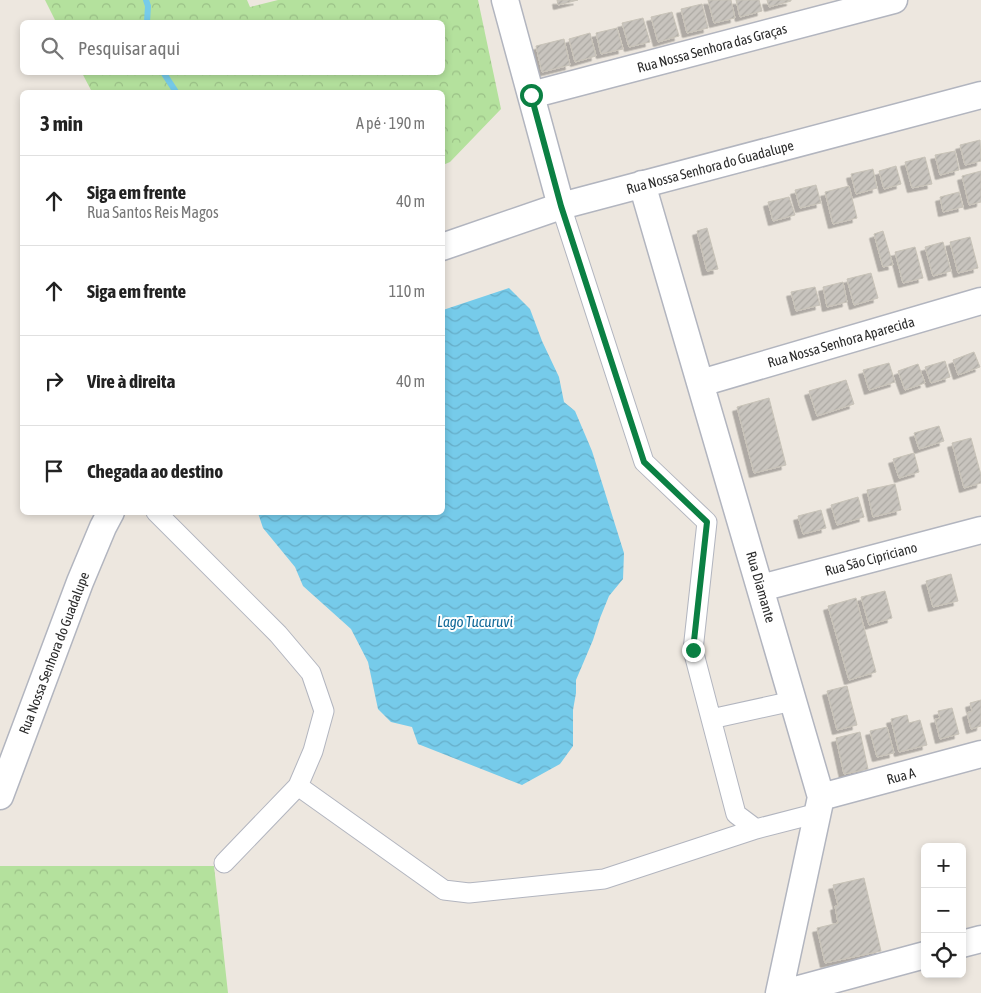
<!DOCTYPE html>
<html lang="pt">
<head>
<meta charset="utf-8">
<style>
  :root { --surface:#fff; --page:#f2f2f2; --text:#222; --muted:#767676; --line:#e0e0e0 }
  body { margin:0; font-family:"Asap Condensed",sans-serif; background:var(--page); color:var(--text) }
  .controls { position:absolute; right:15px; bottom:15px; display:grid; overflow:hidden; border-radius:8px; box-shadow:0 2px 8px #0003 }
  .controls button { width:45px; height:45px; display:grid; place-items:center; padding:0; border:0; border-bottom:1px solid var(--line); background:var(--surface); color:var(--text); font:25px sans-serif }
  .stop { position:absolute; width:15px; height:15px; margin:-11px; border:4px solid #0b8043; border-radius:50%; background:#fff }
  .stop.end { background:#0b8043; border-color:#fff; box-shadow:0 1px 5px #0008 }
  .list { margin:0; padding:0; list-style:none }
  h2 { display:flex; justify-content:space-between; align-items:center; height:65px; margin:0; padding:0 20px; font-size:21px }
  h2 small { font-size:16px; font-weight:400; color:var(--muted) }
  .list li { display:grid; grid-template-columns:32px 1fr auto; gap:15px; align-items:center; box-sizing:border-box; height:90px; padding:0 20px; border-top:1px solid var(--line) }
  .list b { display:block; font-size:19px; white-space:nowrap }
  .list p { margin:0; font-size:16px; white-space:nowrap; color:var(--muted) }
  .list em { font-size:16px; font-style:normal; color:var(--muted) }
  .icon { flex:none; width:28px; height:28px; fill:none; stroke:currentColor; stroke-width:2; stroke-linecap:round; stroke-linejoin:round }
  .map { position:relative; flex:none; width:981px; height:993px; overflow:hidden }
  .search { position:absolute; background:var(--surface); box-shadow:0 2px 8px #0003; left:20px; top:20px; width:425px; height:55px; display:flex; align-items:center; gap:12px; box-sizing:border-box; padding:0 18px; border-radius:8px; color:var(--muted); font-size:19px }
  .panel { position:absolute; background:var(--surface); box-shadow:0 2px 8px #0003; left:20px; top:90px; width:425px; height:425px; border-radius:8px }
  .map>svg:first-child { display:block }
  .forest { fill:url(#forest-crowns) }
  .water { fill:url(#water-waves) }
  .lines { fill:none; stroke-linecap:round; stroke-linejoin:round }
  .stream { stroke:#76cbea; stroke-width:6 }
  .building { fill:url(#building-hatch); stroke:#c8c3b8; filter:url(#shadow) }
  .pedestrian-casing { stroke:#b2b5bf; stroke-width:21 }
  .minor-casing { stroke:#b2b5bf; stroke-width:29 }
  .pedestrian { stroke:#fff; stroke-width:19 }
  .minor { stroke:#fff; stroke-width:26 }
  .route { stroke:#0b8043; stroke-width:6 }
  .labels { text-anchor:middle; stroke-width:4; stroke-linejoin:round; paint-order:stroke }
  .street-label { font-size:14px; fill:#2c2c2c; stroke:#fff }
  .water-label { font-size:15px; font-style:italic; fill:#126a99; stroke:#fff }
</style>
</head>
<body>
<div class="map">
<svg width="981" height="993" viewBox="0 0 981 993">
  <defs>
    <pattern id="forest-crowns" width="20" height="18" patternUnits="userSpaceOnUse" patternTransform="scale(1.25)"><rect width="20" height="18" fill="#b4e19d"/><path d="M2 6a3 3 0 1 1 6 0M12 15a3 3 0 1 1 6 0" fill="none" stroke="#9bc187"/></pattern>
    <pattern id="water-waves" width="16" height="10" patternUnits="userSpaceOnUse" patternTransform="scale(1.25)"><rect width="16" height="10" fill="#76cbea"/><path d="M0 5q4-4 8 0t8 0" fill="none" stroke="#66aec9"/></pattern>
    <pattern id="building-hatch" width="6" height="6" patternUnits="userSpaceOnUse" patternTransform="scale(1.25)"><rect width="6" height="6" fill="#c8c4be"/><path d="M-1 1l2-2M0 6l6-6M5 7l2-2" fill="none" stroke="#aca9a3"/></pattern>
    <filter id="shadow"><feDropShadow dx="-4.5" dy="4.5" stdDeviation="0" flood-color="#0004"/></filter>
  </defs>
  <rect width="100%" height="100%" fill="#ede7df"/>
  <!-- forest -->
  <path class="forest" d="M45,0H247L250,7L278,0H478L501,109L450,162L443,165L442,92H92L82,73L442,72V22H56Z
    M0,866H214L228,993H0Z"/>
  <!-- water -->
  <path class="water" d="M509,288L530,309L542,341L559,377L564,402L575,411L592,451L624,553L623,579L609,596L600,618L593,640L576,680V693L573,710V746L560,764L522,785L418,744L412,727L391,722L378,709L368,662L351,629L303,586L295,567L263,528L258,513L442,512L443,310Z"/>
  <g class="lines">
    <!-- stream -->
    <path class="stream" d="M146,0L148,6L147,22
      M163,72L176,92"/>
  </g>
  <!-- building -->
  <path class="building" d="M557,0H578L558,5Z
    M708,0H731L735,18L714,23Z
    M736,0H759L762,11L740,17Z
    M767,0H791V1L769,7Z
    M702,4L708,28L687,33L681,9Z
    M672,12L679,36L658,42L651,17Z
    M643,18L650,42L629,47L622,23Z
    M617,28L623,49L601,54L596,33Z
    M590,33L596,56L575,62L569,39Z
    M564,39L570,65L542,72L536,46Z
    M980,140L981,161L965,165L960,145Z
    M955,151L959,170L940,175L935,155Z
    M925,157L932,184L912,188L905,162Z
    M896,166L901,184L884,189L879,171Z
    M873,169L877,188L856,194L851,174Z
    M981,171V202L969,205L962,176Z
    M816,185L821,203L800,208L795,190Z
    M849,186L857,218L833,224L825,192Z
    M959,192L963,207L943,212L940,197Z
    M789,197L795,215L773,221L768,202Z
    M707,228L718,269L707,271L697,231Z
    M883,231L893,265L883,267L874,234Z
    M970,237L978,268L958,273L950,242Z
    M943,242L951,271L933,276L925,247Z
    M915,247L923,278L903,283L895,252Z
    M871,273L878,298L854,305L847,279Z
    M843,282L847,302L827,307L823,287Z
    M815,287L820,305L796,311L791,292Z
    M974,352L980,367L958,375L953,360Z
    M945,361L950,377L931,383L925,367Z
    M889,363L895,382L869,390L863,370Z
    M918,364L925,383L905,390L898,371Z
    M846,380L854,404L817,416L809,391Z
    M769,398L786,465L754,473L737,407Z
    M939,426L944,441L919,449L914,433Z
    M971,438L981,475V483L964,488L952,443Z
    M914,453L919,472L899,478L893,459Z
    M895,484L901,510L873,517L867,490Z
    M858,497L864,517L837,525L831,505Z
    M821,510L826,528L803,534L798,516Z
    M951,574L958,601L933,607L926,581Z
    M885,591L892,618L869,625L861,597Z
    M856,598L876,672L849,680L828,606Z
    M847,686L857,725L837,730L827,691Z
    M981,700V726L971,729L967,713L972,711L970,703Z
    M952,708L959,734L940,739L935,719L940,718L938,711Z
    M907,715L909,723L920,720L927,745L899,752L891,719Z
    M887,727L894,753L877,757L870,731Z
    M860,732L868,769L844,774L836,738Z
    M864,878L881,951L825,963L817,928L838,923L835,906L838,905L833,885Z"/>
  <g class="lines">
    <!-- pedestrian casing -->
    <g class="pedestrian-casing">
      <path id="pedestrian" d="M561,206L644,462L707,522L693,650L736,814L756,829L818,813
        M156,512L278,634L311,673L324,711L313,751L298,786L224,863
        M711,719L793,701
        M298,786L444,890L469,893L604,879L756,829"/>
    </g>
    <!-- minor casing -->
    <g class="minor-casing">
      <path id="minor" d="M505,0L561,206
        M531,95L894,0
        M642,184L821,797L779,993
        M442,247L561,206L981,95
        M701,383L981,301
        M761,588L981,530
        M0,796L80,582L103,527L111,512
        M821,797L981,754
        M962,944L981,939
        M784,993L925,955"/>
    </g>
    <!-- pedestrian -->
    <use href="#pedestrian" class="pedestrian"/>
    <!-- minor -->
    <use href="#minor" class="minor"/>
  </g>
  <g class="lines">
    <!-- route -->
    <path class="route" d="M531,95L561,206L644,462L707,522L693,650"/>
  </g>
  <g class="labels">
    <!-- street labels -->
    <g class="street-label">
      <text transform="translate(712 48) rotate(-15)" y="5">Rua Nossa Senhora das Graças</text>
      <text transform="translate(710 167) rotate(-15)" y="5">Rua Nossa Senhora do Guadalupe</text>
      <text transform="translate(841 342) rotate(-16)" y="5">Rua Nossa Senhora Aparecida</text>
      <text transform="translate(871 559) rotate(-15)" y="5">Rua São Cipriciano</text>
      <text transform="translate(761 587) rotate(74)" y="5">Rua Diamante</text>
      <text transform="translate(54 653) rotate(-69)" y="5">Rua Nossa Senhora do Guadalupe</text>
      <text transform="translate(901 776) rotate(-15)" y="5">Rua A</text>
    </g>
    <!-- water labels -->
    <g class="water-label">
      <text x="475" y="627">Lago Tucuruvi</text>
    </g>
  </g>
</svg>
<div class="controls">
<button>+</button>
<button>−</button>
<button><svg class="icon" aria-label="locate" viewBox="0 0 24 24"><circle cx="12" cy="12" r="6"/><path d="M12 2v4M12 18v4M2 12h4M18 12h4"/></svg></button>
</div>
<div class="stop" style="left:531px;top:95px"></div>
<div class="stop end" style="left:693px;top:650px"></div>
<div class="search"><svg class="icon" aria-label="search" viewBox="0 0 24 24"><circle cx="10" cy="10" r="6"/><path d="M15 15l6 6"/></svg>Pesquisar aqui</div>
<section class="panel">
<h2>3 min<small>A pé · 190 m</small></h2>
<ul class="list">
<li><svg class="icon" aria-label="ahead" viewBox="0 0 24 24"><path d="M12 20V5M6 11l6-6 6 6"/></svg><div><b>Siga em frente</b><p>Rua Santos Reis Magos</p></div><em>40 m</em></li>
<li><svg class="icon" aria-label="ahead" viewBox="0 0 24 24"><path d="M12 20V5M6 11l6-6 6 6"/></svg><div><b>Siga em frente</b></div><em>110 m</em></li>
<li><svg class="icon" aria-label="right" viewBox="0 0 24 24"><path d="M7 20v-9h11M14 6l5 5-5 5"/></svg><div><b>Vire à direita</b></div><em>40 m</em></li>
<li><svg class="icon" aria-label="arrive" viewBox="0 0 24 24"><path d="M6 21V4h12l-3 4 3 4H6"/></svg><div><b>Chegada ao destino</b></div></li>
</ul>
</section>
</div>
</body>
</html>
